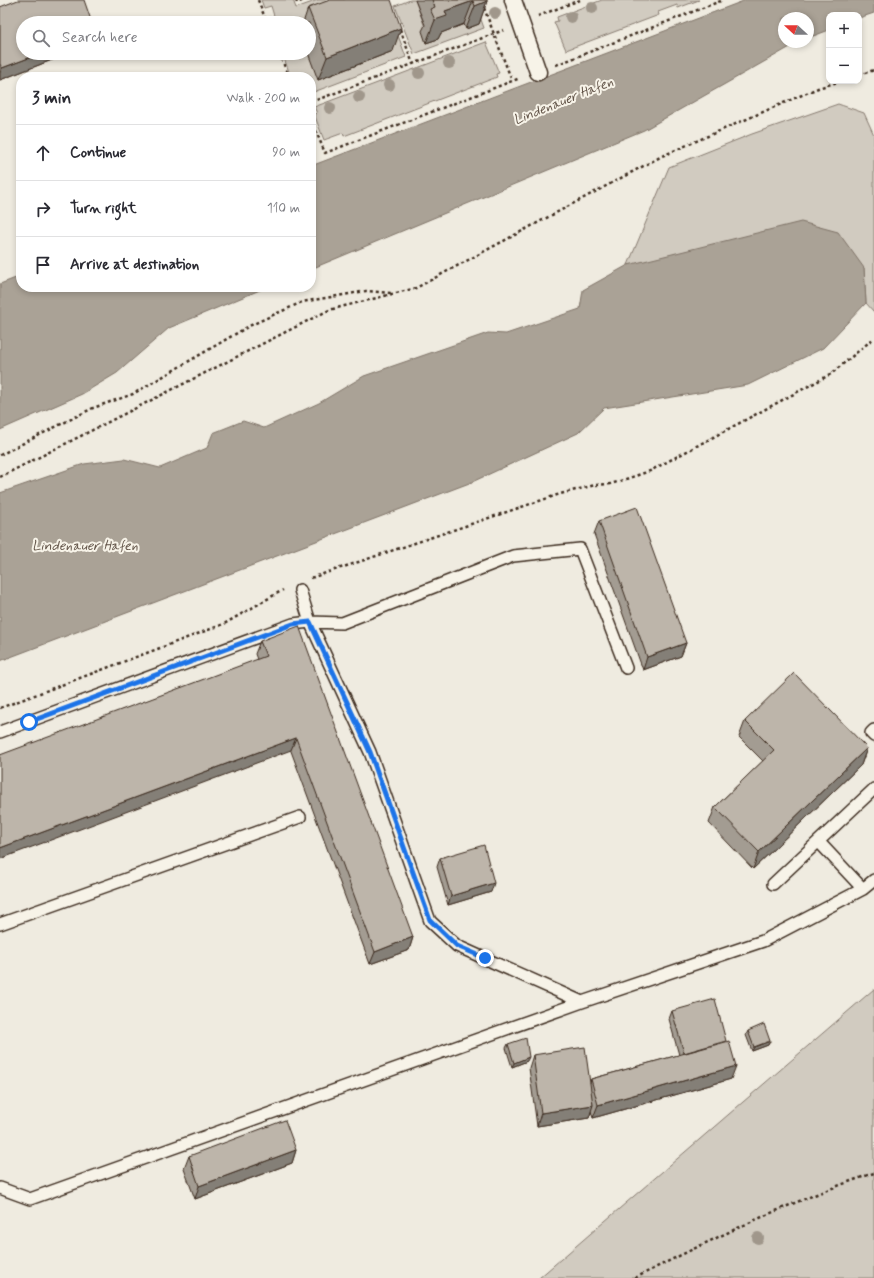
<!DOCTYPE html>
<html lang="en">
<head>
<meta charset="utf-8">
<style>
  :root { --surface:#fff; --page:#f2f2f3; --text:#2b2b33; --muted:#7c7c81; --line:#e1e1e2 }
  body { margin:0; font-family:Mynerve,sans-serif; background:var(--page); color:var(--text) }
  .controls { position:absolute; right:12px; top:12px; display:grid; overflow:hidden; border-radius:8px; box-shadow:0 2px 6px #0003 }
  .controls button { width:36px; height:36px; display:grid; place-items:center; padding:0; border:0; border-bottom:1px solid var(--line); background:var(--surface); color:var(--text); font:20px sans-serif }
  .compass { position:absolute; left:778px; top:12px; width:36px; height:36px; border-radius:50%; background:var(--surface); box-shadow:0 2px 6px #0003; rotate:291deg }
  .stop { position:absolute; width:12px; height:12px; margin:-9px; border:3px solid #1a73e8; border-radius:50%; background:#fff }
  .stop.end { background:#1a73e8; border-color:#fff; box-shadow:0 1px 4px #0008 }
  .list { margin:0; padding:0; list-style:none }
  h2 { display:flex; justify-content:space-between; align-items:center; height:52px; margin:0; padding:0 16px; font-size:17px }
  h2 small { font-size:13px; font-weight:400; color:var(--muted) }
  .list li { display:grid; grid-template-columns:26px 1fr auto; gap:12px; align-items:center; box-sizing:border-box; height:56px; padding:0 16px; border-top:1px solid var(--line) }
  .list b { display:block; font-size:15px; white-space:nowrap }
  .list em { font-size:13px; font-style:normal; color:var(--muted) }
  .icon { flex:none; width:22px; height:22px; fill:none; stroke:currentColor; stroke-width:2; stroke-linecap:round; stroke-linejoin:round }
  .map { position:relative; flex:none; width:874px; height:1278px; overflow:hidden }
  .search { position:absolute; background:var(--surface); box-shadow:0 2px 6px #0003; left:16px; top:16px; width:300px; height:44px; display:flex; align-items:center; gap:10px; box-sizing:border-box; padding:0 14px; border-radius:22px; color:var(--muted); font-size:15px }
  .panel { position:absolute; background:var(--surface); box-shadow:0 2px 6px #0003; left:16px; top:72px; width:300px; height:220px; border-radius:16px }
  .map>svg:first-child { display:block }
  .green { fill:#d1cbc0; stroke:#867a6f }
  .water { fill:#aaa296; stroke:#7e7266 }
  .lines { fill:none; stroke-linecap:round; stroke-linejoin:round }
  .service-casing { stroke:#3b2a1e; stroke-width:14 }
  .pedestrian-casing { stroke:#3b2a1e; stroke-width:19 }
  .path { stroke:#3b2a1e; stroke-width:2.5; stroke-dasharray:3 3; stroke-linecap:butt }
  .service { stroke:#f7f3e8; stroke-width:11 }
  .pedestrian { stroke:#f7f3e8; stroke-width:16 }
  .tree { fill:#a0978b }
  .wall { fill:#a39c92; stroke:#3b2a1e }
  .shaded-wall { fill:#847f77; stroke:#3b2a1e }
  .building { fill:#bdb5aa; stroke:#3b2a1e }
  .route { stroke:#1a73e8; stroke-width:5 }
  .labels { text-anchor:middle; stroke-width:4; stroke-linejoin:round; paint-order:stroke }
  .water-label { font-size:14px; font-style:italic; fill:#625448; stroke:#f7f3e8 }
</style>
</head>
<body>
<div class="map">
<svg width="874" height="1278" viewBox="0 0 874 1278">
  <rect width="100%" height="100%" fill="#efebe0"/>
  <filter id="ink" filterUnits="userSpaceOnUse"><feTurbulence type="fractalNoise" baseFrequency=".025" numOctaves="2"/><feDisplacementMap in="SourceGraphic" scale="8" xChannelSelector="R" yChannelSelector="G"/><feConvolveMatrix kernelMatrix="1 2 1 2 8 2 1 2 1" color-interpolation-filters="sRGB"/></filter>
  <g filter="url(#ink)">
    <!-- green -->
    <path class="green" d="M261,0H293L296,8L318,0H345L309,23H270L268,18L274,16L271,6L264,8Z
      M385,0L406,57L311,93V77H291L282,53H308L319,80Z
      M410,0H415L426,30L436,34L464,24L466,29L474,0L484,28L414,54L395,6Z
      M602,0H699L678,8L677,5L658,12L659,15L566,50L554,22L558,21L557,17Z
      M486,42L499,73L496,74L497,77L344,136L343,133L324,140L314,114L317,113L314,107Z
      M838,104L864,113L874,135V312L866,303L864,268L628,265L669,167L752,134Z
      M874,989V1278H539Z"/>
    <!-- water -->
    <path class="water" d="M746,0H874V13L859,18V15H829V30L808,38V18H784V42H799L644,130L311,269V166Z
      M801,222L838,232L864,268L866,303L823,348L748,385L604,408L578,433L472,482L0,661V493L84,464L124,459L160,468L207,448L213,433L243,421L264,428L319,403L364,376L488,333L506,334L580,309L583,290L628,265Z
      M21,276V287H267L169,328L117,373L82,394L0,430V284Z"/>
    <g class="lines">
      <!-- service casing -->
      <g class="service-casing">
        <path id="service" d="M300,590L310,622L370,752L430,921L457,946L582,1002
          M874,730L871,733L874,736
          M0,732L293,624L310,622L342,623L513,556L580,549L626,668
          M819,842L863,889
          M773,884L874,789
          M0,924L300,817
          M0,1188L30,1199L582,1002L763,941L863,889L874,880"/>
      </g>
      <!-- pedestrian casing -->
      <g class="pedestrian-casing">
        <path id="pedestrian" d="M513,0L538,72"/>
      </g>
      <!-- path -->
      <path class="path" d="M258,0L267,23
        M296,0L297,3L304,0
        M484,8L512,81
        M538,16L580,0
        M400,29L413,64
        M279,53L289,77
        M556,65L723,0
        M859,75L874,70
        M311,102L504,30
        M311,119L325,153L520,78
        M0,455L93,408L133,394L249,326L302,302L366,291L391,293
        M0,477L329,310L416,288L662,156L818,88L841,81
        M311,578L560,494L595,485L611,484L650,471L831,374L874,338
        M0,708L224,624L283,590
        M635,1278C712,1239 791,1201 874,1173"/>
      <!-- service -->
      <use href="#service" class="service"/>
      <!-- pedestrian -->
      <use href="#pedestrian" class="pedestrian"/>
    </g>
    <!-- trees -->
    <g class="tree">
      <circle cx="592" cy="8" r="6"/>
      <circle cx="495" cy="13" r="6"/>
      <circle cx="571" cy="17" r="6"/>
      <circle cx="449" cy="63" r="6"/>
      <circle cx="419" cy="73" r="6"/>
      <circle cx="389" cy="85" r="6"/>
      <circle cx="359" cy="97" r="6"/>
      <circle cx="330" cy="108" r="6"/>
      <circle cx="758" cy="1238" r="6"/>
    </g>
    <!-- wall -->
    <path class="wall" d="M415,0H487V1L479,24L466,29L464,24L441,33L438,39L426,43L422,31L425,25Z
      M0,7L23,53H70L0,80Z
      M308,8L393,51L318,80L308,53H309V23H303Z
      M599,521L686,643L681,656L643,670L594,534Z
      M260,641L413,937L409,950L370,964L255,654Z
      M745,721L867,748L861,765L753,869L709,823L715,807L763,761L739,737Z
      M440,858L491,892L448,905L437,867Z
      M672,1011L731,1079L593,1118L591,1111L589,1118L537,1126L529,1068L533,1055L590,1083L591,1079L679,1055L669,1019Z
      M748,1031L770,1041L768,1045L752,1051L746,1035Z
      M508,1044L527,1061L512,1067L506,1048Z
      M296,1150L292,1163L195,1199L184,1169L189,1156Z"/>
    <!-- shaded-wall -->
    <path class="shaded-wall" d="M473,1L464,24L441,33L438,39L426,43L435,20L445,11Z
      M487,1L479,24L466,29L475,6Z
      M401,28L393,51L318,80L327,57Z
      M42,53H70L0,80V73L2,68Z
      M686,643L681,656L643,670L647,657Z
      M296,738L291,750L0,859V848Z
      M867,748L861,765L753,869L759,852Z
      M494,883L491,892L448,905L451,896Z
      M413,937L409,950L370,964L375,952Z
      M770,1041L768,1045L752,1051L754,1047Z
      M529,1057L527,1061L512,1067L514,1063Z
      M736,1066L731,1079L593,1118L598,1105Z
      M593,1105L589,1118L537,1126L541,1113Z
      M296,1150L292,1163L195,1199L199,1186Z"/>
    <!-- building -->
    <path class="building" d="M18,0H84L92,23H23V53H42L2,68L0,64V7Z
      M330,0H391L401,28L327,57L308,8Z
      M432,0H487V1L475,6L473,1L445,11L447,16L435,20L430,9L435,7Z
      M637,507L686,643L647,657L599,521Z
      M299,626L413,937L375,952L296,738L0,848V755L266,656L260,641Z
      M794,673L867,748L759,852L715,807L774,750L745,721Z
      M484,845L494,883L451,896L440,858Z
      M715,999L726,1041L684,1053L672,1011Z
      M764,1024L770,1041L754,1047L748,1031Z
      M526,1038L529,1057L514,1063L508,1044Z
      M729,1041L736,1066L598,1105L591,1079Z
      M585,1047L593,1105L541,1113L533,1055Z
      M285,1120L296,1150L199,1186L189,1156Z"/>
  </g>
  <g class="lines" filter="url(#ink)">
    <!-- route -->
    <path class="route" d="M29,722L293,624L310,622L370,752L430,920L457,946L485,958"/>
  </g>
  <g class="labels">
    <!-- water labels -->
    <g class="water-label">
      <text transform="translate(563 100) rotate(-22)" y="5">Lindenauer Hafen</text>
      <text x="85" y="550">Lindenauer Hafen</text>
    </g>
  </g>
</svg>
<div class="controls">
<button>+</button>
<button>−</button>
</div>
<svg class="compass" viewBox="-18 -18 36 36"><path d="M0-13l5 13h-10z" fill="#e53935"/><path d="M0 13l5-13h-10z" fill="#7c7c81"/></svg>
<div class="stop" style="left:29px;top:722px"></div>
<div class="stop end" style="left:485px;top:958px"></div>
<div class="search"><svg class="icon" aria-label="search" viewBox="0 0 24 24"><circle cx="10" cy="10" r="6"/><path d="M15 15l6 6"/></svg>Search here</div>
<section class="panel">
<h2>3 min<small>Walk · 200 m</small></h2>
<ul class="list">
<li><svg class="icon" aria-label="ahead" viewBox="0 0 24 24"><path d="M12 20V5M6 11l6-6 6 6"/></svg><div><b>Continue</b></div><em>90 m</em></li>
<li><svg class="icon" aria-label="right" viewBox="0 0 24 24"><path d="M7 20v-9h11M14 6l5 5-5 5"/></svg><div><b>Turn right</b></div><em>110 m</em></li>
<li><svg class="icon" aria-label="arrive" viewBox="0 0 24 24"><path d="M6 21V4h12l-3 4 3 4H6"/></svg><div><b>Arrive at destination</b></div></li>
</ul>
</section>
</div>
</body>
</html>
